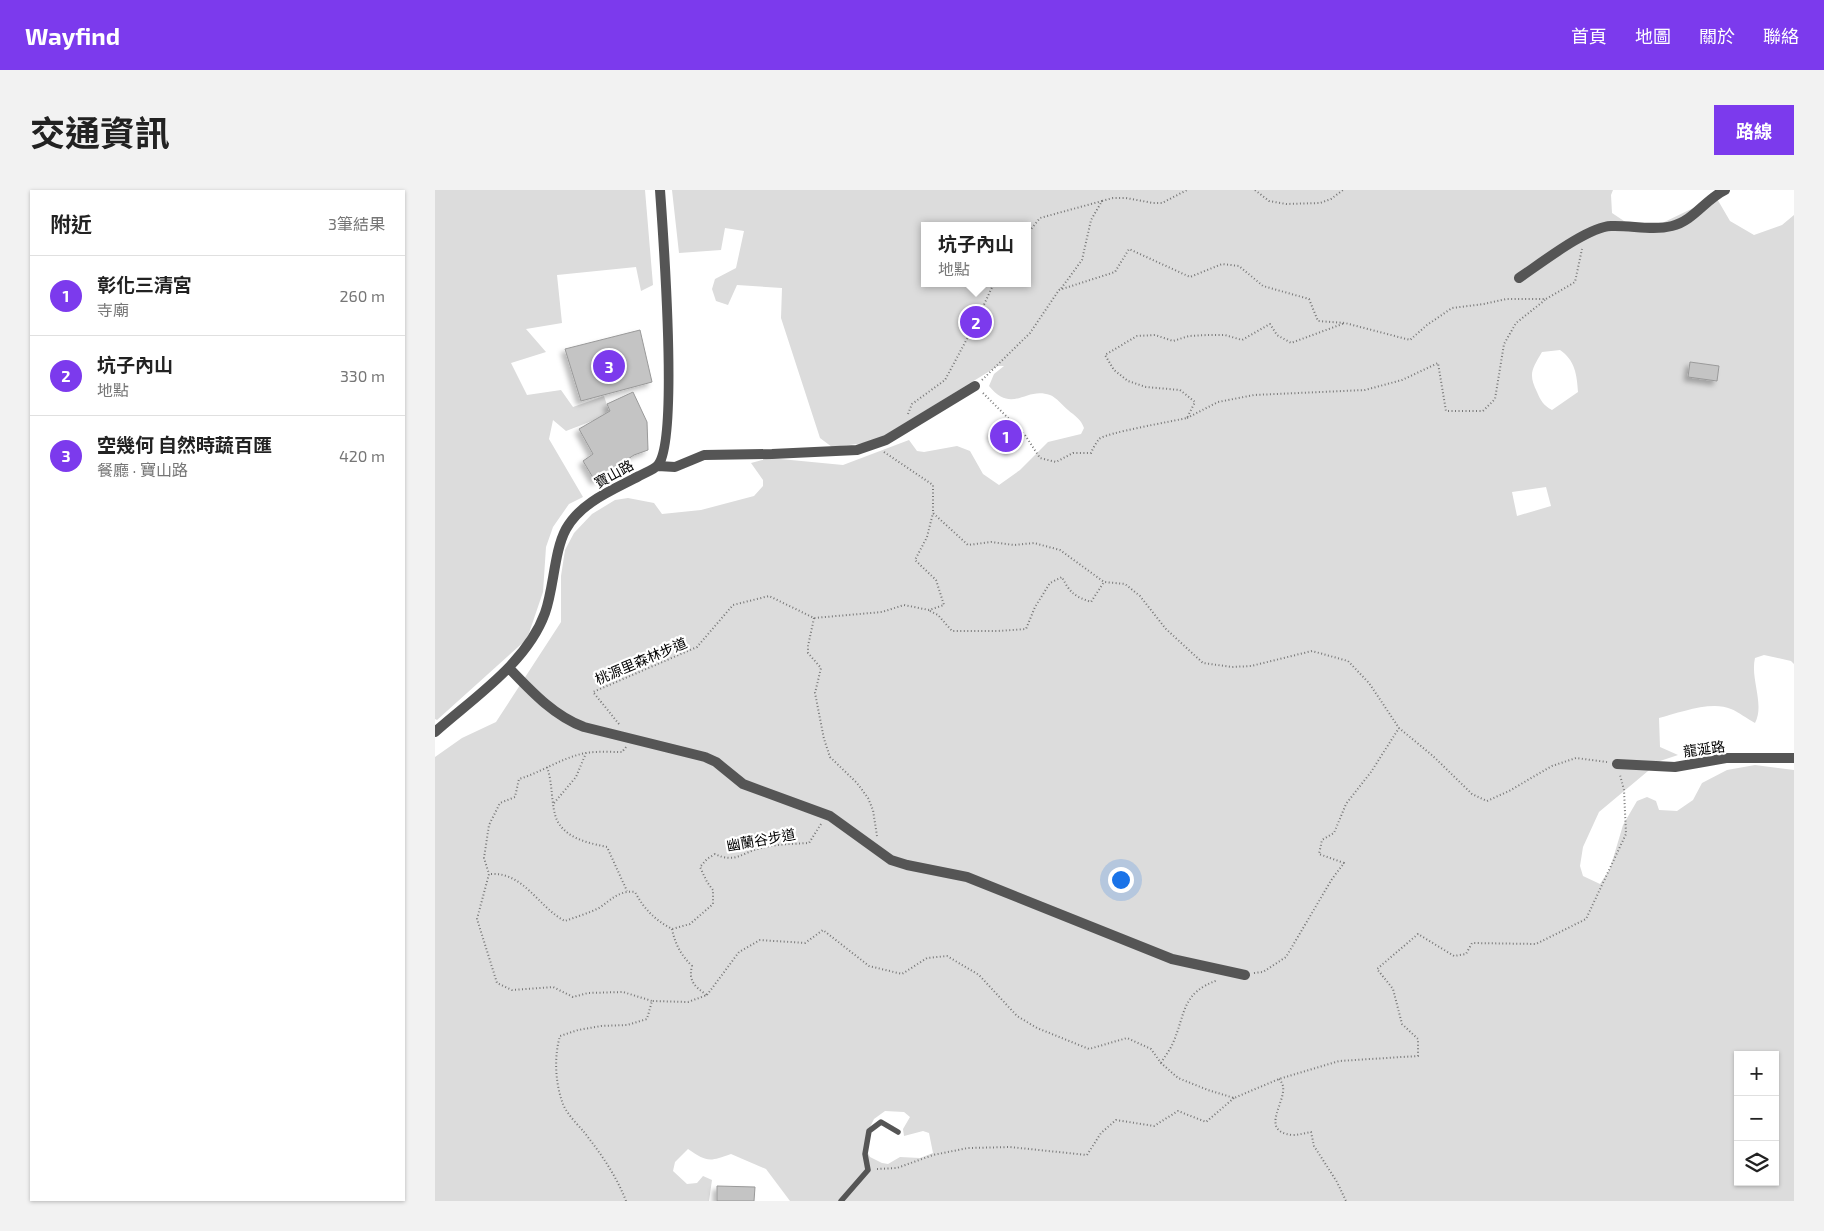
<!DOCTYPE html>
<html lang="zh-TW">
<head>
<meta charset="utf-8">
<style>
  :root { --surface:#fff; --page:#f2f2f2; --text:#222; --muted:#767676; --line:#e0e0e0; --accent:#7c3aed }
  body { margin:0; font-family:"Exo 2","Noto Sans TC",sans-serif; background:var(--page); color:var(--text) }
  .controls { position:absolute; right:15px; bottom:15px; display:grid; overflow:hidden; border-radius:0px; box-shadow:0 1px 4px #0004 }
  .controls button { width:45px; height:45px; display:grid; place-items:center; padding:0; border:0; border-bottom:1px solid var(--line); background:var(--surface); color:var(--text); font:25px sans-serif }
  .you { position:absolute; left:685px; top:689px; width:18px; height:18px; margin:-12px; border:4px solid #fff; border-radius:50%; background:#1a73e8; box-shadow:0 0 0 8px #1a73e833 }
  .badge { display:grid; place-items:center; width:32px; height:32px; border-radius:50%; background:var(--accent); color:#fff; font-size:16px; font-weight:700 }
  .pin { position:absolute; translate:-50% -50%; border:2px solid #fff; box-shadow:0 1px 5px #0006 }
  .popup { position:absolute; left:486px; top:32px; width:110px; height:65px; box-sizing:border-box; display:grid; place-content:center; border-radius:0px; background:var(--surface); filter:drop-shadow(0 1px 4px #0005); font-size:16px; white-space:nowrap; color:var(--muted) }
  .popup b { font-size:19px; color:var(--text) }
  .popup::after { content:''; position:absolute; left:50%; top:100%; margin-left:-10px; border:10px solid transparent; border-top-color:var(--surface) }
  .list { margin:0; padding:0; list-style:none }
  h2 { display:flex; justify-content:space-between; align-items:center; height:65px; margin:0; padding:0 20px; font-size:21px }
  h2 small { font-size:16px; font-weight:400; color:var(--muted) }
  .list li { display:grid; grid-template-columns:32px 1fr auto; gap:15px; align-items:center; box-sizing:border-box; height:80px; padding:0 20px; border-top:1px solid var(--line) }
  .list b { display:block; font-size:19px; white-space:nowrap }
  .list p { margin:0; font-size:16px; white-space:nowrap; color:var(--muted) }
  .list em { font-size:16px; font-style:normal; color:var(--muted) }
  .icon { flex:none; width:28px; height:28px; fill:none; stroke:currentColor; stroke-width:2; stroke-linecap:round; stroke-linejoin:round }
  .map { position:relative; flex:none; width:1359px; height:1011px; overflow:hidden; border-radius:0px }
  header { display:flex; align-items:center; gap:30px; box-sizing:border-box; height:70px; padding:0 25px; background:var(--accent); color:#fff }
  header strong { font-size:24px }
  nav { display:flex; gap:28px; margin-inline-start:auto; font-size:18px }
  .intro { display:flex; align-items:center; justify-content:space-between; box-sizing:border-box; height:120px; padding:0 30px }
  h1 { margin:0; font-size:35px }
  .button { padding:12px 22px; border-radius:0px; background:var(--accent); color:#fff; font-size:18px; font-weight:700 }
  main { display:flex; gap:30px; padding:0 30px }
  aside { flex:1; background:var(--surface); border-radius:0px; box-shadow:0 1px 4px #0004 }
  .map>svg:first-child { display:block }
  .green { fill:#dcdcdc; fill-rule:evenodd }
  .building { fill:#c4c4c4; stroke:#999; filter:url(#shadow) }
  .lines { fill:none; stroke-linecap:round; stroke-linejoin:round }
  .path { stroke:#777; stroke-width:2; stroke-dasharray:1 2.5; stroke-linecap:butt }
  .lane { stroke:#555; stroke-width:5.5 }
  .street { stroke:#555; stroke-width:10 }
  .labels { text-anchor:middle; stroke-width:4.5; stroke-linejoin:round; paint-order:stroke }
  .street-label { font-size:14px; fill:#000; stroke:#fff }
</style>
</head>
<body>
<header>
<strong>Wayfind</strong>
<nav><a>首頁</a><a>地圖</a><a>關於</a><a>聯絡</a></nav>
</header>
<div class="intro"><h1>交通資訊</h1><a class="button">路線</a></div>
<main>
<aside>
<h2>附近<small>3筆結果</small></h2>
<ul class="list">
<li><span class="badge">1</span><div><b>彰化三清宮</b><p>寺廟</p></div><em>260 m</em></li>
<li><span class="badge">2</span><div><b>坑子內山</b><p>地點</p></div><em>330 m</em></li>
<li><span class="badge">3</span><div><b>空幾何 自然時蔬百匯</b><p>餐廳 · 寶山路</p></div><em>420 m</em></li>
</ul>
</aside>
<div class="map">
<svg width="1359" height="1011" viewBox="0 0 1359 1011">
  <defs>
    <filter id="shadow"><feDropShadow dx="-4" dy="4" stdDeviation="2.5" flood-color="#0004"/></filter>
  </defs>
  <rect width="100%" height="100%" fill="#fff"/>
  <!-- green -->
  <path class="green" d="M0,0H210L218,95L206,101L201,77L122,85L127,133L91,139L111,162L76,173L92,205L126,200L138,217L169,206L175,224L131,241L118,230L114,249L148,307L134,314L118,337L111,357L108,402L92,449L2,530L0,529Z
    M237,0H1178L1176,5L1177,23L1201,39L1219,37L1281,7L1295,31L1319,45L1347,35L1359,25V474L1356,471L1329,465L1320,468C1315,489 1330,514 1320,533C1312,529 1304,522 1296,519C1277,510 1243,523 1224,528L1225,557L1243,565L1225,571L1164,622L1148,657L1145,676L1148,686L1165,694L1175,679L1188,635L1202,611L1212,607L1221,611L1224,620L1242,621L1258,610L1267,593L1292,580L1320,575L1359,580V1011H355L331,979L296,964C274,972 272,972 253,959L240,972L238,981L252,994L262,993L268,986L277,990L274,1011H0V567L27,548L61,532L126,432V386L130,360L139,343L157,324L180,310L193,308L219,313L227,324L266,320L319,306L328,296V290L316,273L335,268L408,275L474,250L482,261L489,262L522,256L535,261L548,284L564,295L585,280L613,252L646,244L649,238C646,229 640,226 633,220C628,216 621,207 615,205C590,196 578,225 554,196L559,184L569,176H563L439,252L397,257L385,248L346,128L347,98L302,95L293,115L281,111L277,99L280,89L301,78L309,41L290,38L286,60L244,63ZM490,36H592V93H490ZM1125,160C1140,170 1142,185 1143,202L1117,220C1108,215 1106,211 1102,202C1093,184 1097,179 1107,162ZM1255,172L1284,176L1282,191L1253,186ZM1111,297L1116,316L1082,326L1077,302ZM1303,865H1340V992H1303ZM450,921L469,922L475,927L468,939L469,946L488,941L494,943L498,963L485,968L465,967L453,974L447,973L435,967L432,961L433,941L439,929Z"/>
  <!-- building -->
  <path class="building" d="M205,140L217,192L146,211L130,159Z
    M1255,172L1284,176L1282,191L1253,187Z
    M198,202L212,232L213,260L199,265L160,291L148,271L158,264L144,239L175,221L172,214Z
    M568,231L587,247L575,261L556,244Z
    M282,996L320,997L319,1011H282Z"/>
  <g class="lines">
    <!-- path -->
    <path class="path" d="M820,0L834,11L851,14L885,13L896,9L908,0
      M667,11L678,8H691L718,13H727L752,0
      M592,44L605,28L667,11L656,30L647,70L625,100
      M547,190L595,143L624,100L680,82L694,59L755,87L787,74L804,76L828,96L874,109L883,131L910,133L975,150L992,135L1017,118L1049,114L1071,109H1111L1140,92L1147,59
      M548,203L590,245L605,268L621,272L638,263H656C658,258 661,253 664,249C670,243 739,231 752,228L760,212L745,200L711,197L693,191L679,180L670,165L702,146L720,145L738,151L754,146L772,145H790L807,150L835,134L842,145L856,153L910,133
      M473,224L477,214L510,190L541,132L559,93
      M752,228L783,212L819,205L930,200L967,190L1003,173L1011,221H1048L1060,209L1069,154L1081,133L1110,110
      M449,262L498,295V323L533,355L556,352L579,355L599,353L625,360L669,392L690,394L705,406L731,439L768,473L797,477L816,476L877,461L913,471L934,493L964,538L998,566L1037,604L1052,611L1074,601L1117,576L1141,568L1172,572
      M495,421L503,425L517,441H563L591,439L600,417L615,393L627,387C635,403 639,406 656,412L669,392
      M379,428L373,456V463L386,478L380,503L389,549L395,567L422,593L433,608L438,620L442,646
      M184,534L158,502L262,457L298,415L334,406L379,428L447,422L469,415L494,420L509,415L501,390L480,370L492,347L498,323
      M191,557L187,562C176,562 163,561 151,563C128,567 107,582 84,589L80,607L65,613L54,635L49,668L54,684L42,729L62,793L77,800L118,797L138,807L153,803L188,802L217,811
      M112,577C118,593 116,618 122,630C131,649 154,653 172,657L192,701
      M119,613L141,587L151,563
      M56,684C89,682 104,718 130,731C141,727 154,723 164,718C176,710 184,700 200,702C209,719 220,730 237,739L255,734L278,714V700L272,692L265,677L272,669L280,664C300,674 308,662 326,658C341,654 358,654 374,653L386,634
      M237,739C240,754 246,765 257,776C253,791 260,797 272,805
      M819,783L828,782L851,767L897,689L909,673L884,664L887,650L899,643L911,614L936,582L964,538
      M272,805L304,762L325,750L370,753L388,740L434,776L467,784L492,768L512,766L544,785L582,826L602,838L654,859L692,848L716,859L726,873L743,888L773,900L799,908L844,889L904,871L983,866V849L967,834L958,799L942,779L983,744L1019,766L1031,764L1037,753L1101,754L1151,729L1191,644L1189,600L1185,585
      M726,873C730,866 735,860 738,853C751,823 746,803 783,790
      M844,889C846,891 847,893 848,896C851,913 824,941 857,945C864,945 870,943 876,942L879,956L902,992L911,1011
      M442,979L462,978L498,965L533,958L575,957L652,965L666,943L681,930L719,936L743,921L771,932L799,908
      M191,1011C181,985 166,964 149,942C142,934 132,924 128,914C120,893 119,866 125,846L143,840L166,836L192,835L212,829L217,811L253,812L272,805"/>
    <!-- lane -->
    <path class="lane" d="M406,1011L433,980L430,964L434,941L446,932L463,942"/>
    <!-- street -->
    <path class="street" d="M1084,88C1105,74 1152,37 1176,36C1196,35 1217,41 1237,36C1258,31 1271,9 1290,0
      M223,276L240,277L269,265L337,264L422,260L451,250L540,196
      M74,478C96,501 119,526 149,537L270,567L281,572L308,594L395,626L456,670L472,675L532,687L737,769L810,785
      M0,542C38,508 92,473 110,423C119,398 119,361 131,339C146,312 178,300 204,286C209,283 219,280 223,275C244,249 228,43 225,0
      M1182,574L1240,577L1291,568H1359"/>
  </g>
  <g class="labels">
    <!-- street labels -->
    <g class="street-label">
      <text transform="translate(179 284) rotate(-29)" y="5">寶山路</text>
      <text transform="translate(206 471) rotate(-23)" y="5">桃源里森林步道</text>
      <text transform="translate(1269 559) rotate(-8)" y="5">龍涎路</text>
      <text transform="translate(326 650) rotate(-10)" y="5">幽蘭谷步道</text>
    </g>
  </g>
</svg>
<div class="controls">
<button>+</button>
<button>−</button>
<button><svg class="icon" aria-label="layers" viewBox="0 0 24 24"><path d="M12 4l9 5-9 5-9-5zM3 14l9 5 9-5"/></svg></button>
</div>
<div class="you"></div>
<div class="pin badge" style="left:571px;top:246px">1</div>
<div class="pin badge" style="left:541px;top:132px">2</div>
<div class="popup"><b>坑子內山</b>地點</div>
<div class="pin badge" style="left:174px;top:176px">3</div>
</div>
</main>
</body>
</html>
